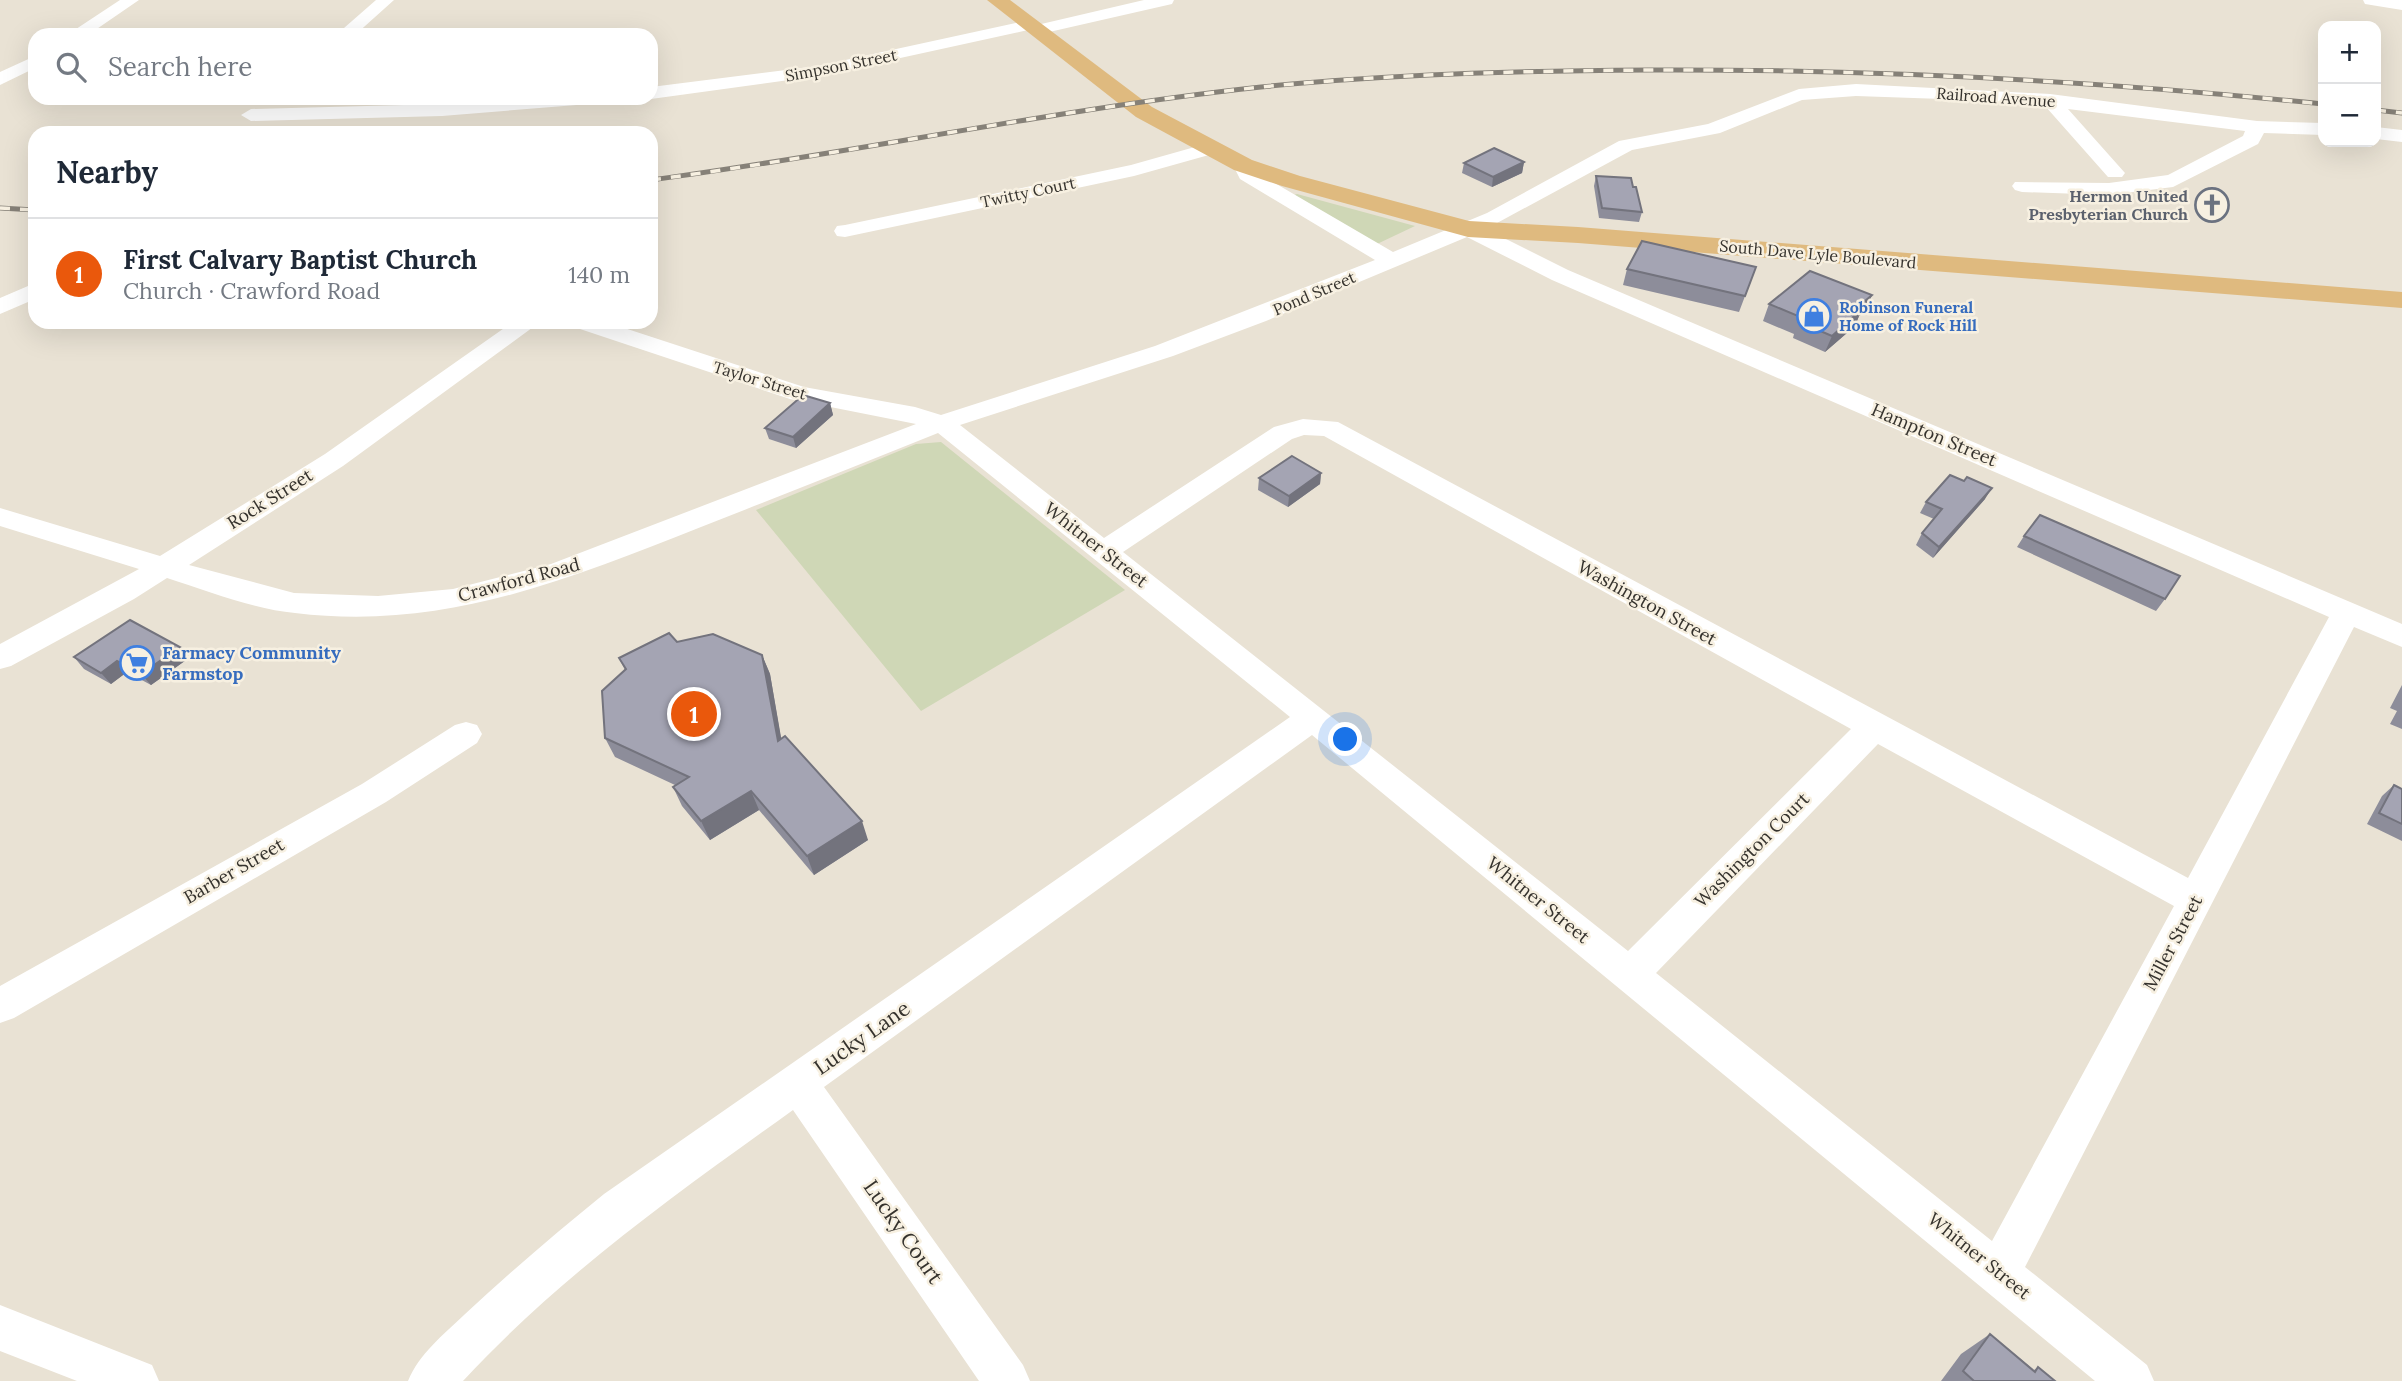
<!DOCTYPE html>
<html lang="en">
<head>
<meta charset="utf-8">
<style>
  :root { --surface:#fff; --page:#f2f2f3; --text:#1f2937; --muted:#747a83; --line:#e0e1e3; --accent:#ea580c }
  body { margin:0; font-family:Lora,serif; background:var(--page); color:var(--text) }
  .controls { position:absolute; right:21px; top:21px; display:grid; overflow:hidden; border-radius:14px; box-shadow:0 7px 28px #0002 }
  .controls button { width:63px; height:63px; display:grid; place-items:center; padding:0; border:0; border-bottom:2px solid var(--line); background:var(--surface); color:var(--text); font:35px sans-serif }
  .you { position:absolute; left:1346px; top:740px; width:24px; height:24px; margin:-18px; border:5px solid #fff; border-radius:50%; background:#1a73e8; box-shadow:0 0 0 10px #1a73e833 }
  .badge { display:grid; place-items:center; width:46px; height:46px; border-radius:50%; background:var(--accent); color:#fff; font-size:23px; font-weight:700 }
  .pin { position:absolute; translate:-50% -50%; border:4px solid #fff; box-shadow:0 2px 7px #0006 }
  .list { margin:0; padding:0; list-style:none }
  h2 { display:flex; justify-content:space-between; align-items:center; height:91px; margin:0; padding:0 28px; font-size:30px }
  h2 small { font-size:23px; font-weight:400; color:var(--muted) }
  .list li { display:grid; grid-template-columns:46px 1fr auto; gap:21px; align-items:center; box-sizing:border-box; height:112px; padding:0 28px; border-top:2px solid var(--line) }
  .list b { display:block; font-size:26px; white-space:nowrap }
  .list p { margin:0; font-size:23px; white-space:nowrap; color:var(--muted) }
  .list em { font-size:23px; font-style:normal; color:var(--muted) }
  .icon { flex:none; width:38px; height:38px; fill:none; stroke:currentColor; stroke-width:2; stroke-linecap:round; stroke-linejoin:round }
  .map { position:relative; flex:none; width:2402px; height:1381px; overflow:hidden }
  .search { position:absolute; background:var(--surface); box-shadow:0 7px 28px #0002; left:28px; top:28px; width:630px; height:77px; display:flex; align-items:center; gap:18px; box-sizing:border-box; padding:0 24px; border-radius:21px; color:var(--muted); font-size:26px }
  .panel { position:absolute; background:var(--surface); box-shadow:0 7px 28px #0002; left:28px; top:126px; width:630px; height:203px; border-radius:21px }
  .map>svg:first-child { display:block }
  .green { fill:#cfd7b6 }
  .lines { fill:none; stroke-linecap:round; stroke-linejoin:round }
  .minor { fill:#fff; fill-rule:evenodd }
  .major { fill:#dfba7f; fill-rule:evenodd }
  .rail-casing { stroke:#868178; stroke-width:5 }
  .rail { stroke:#f7f0e1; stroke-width:3.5; stroke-dasharray:10; stroke-linecap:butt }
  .wall { fill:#8d8d9a }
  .shaded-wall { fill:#73737d }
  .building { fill:#a4a4b3; stroke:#73737d; stroke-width:2 }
  .labels { text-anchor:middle; stroke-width:5; stroke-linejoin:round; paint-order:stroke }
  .far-street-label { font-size:16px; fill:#35322d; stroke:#f7f0e1 }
  .far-worship-label { font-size:16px; font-weight:bold; fill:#5b616d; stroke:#f7f0e1; text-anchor:end }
  .far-shop-label { font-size:16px; font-weight:bold; fill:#366cbe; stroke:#f7f0e1; text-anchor:start }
  .street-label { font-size:18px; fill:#35322d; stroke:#f7f0e1 }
  .shop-label { font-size:18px; font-weight:bold; fill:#366cbe; stroke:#f7f0e1; text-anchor:start }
  .near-street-label { font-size:21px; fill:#35322d; stroke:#f7f0e1 }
</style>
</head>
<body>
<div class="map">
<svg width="2402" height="1381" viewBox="0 0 2402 1381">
  <rect width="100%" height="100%" fill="#e9e2d4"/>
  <!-- green -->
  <path class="green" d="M1297,194L1415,226L1377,244L1294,195Z
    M941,442L1125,590L921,711L756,510L916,444Z"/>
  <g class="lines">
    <!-- minor -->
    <path class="minor" d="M120,0H139L88,35H67Z
      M376,0H394L355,35H336Z
      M1144,0H1174L1172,4L1036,35L1028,30L818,76L651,99L649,98H651V87L818,66L1029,20L1037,25Z
      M2363,0H2402V10L2365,4Z
      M35,56V68L0,85V72Z
      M1856,84L2050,94L2257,121L2323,123V135L2264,133L2258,144L2173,187L2109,195L2022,192L2015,190L2012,186L2015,182L2109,183L2168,175L2243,136L2245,131L2068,109L2125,173L2122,177H2108L2046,107L1971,100L1856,96L1802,100L1720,133L1632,150L1486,229L1568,270L2402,624V647L2354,627L2025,1267L2147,1365L2154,1381H2095L1312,735L824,1087L1023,1365L1030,1381H979L793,1110C676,1194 561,1275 463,1381H408C419,1354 443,1335 464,1315C509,1273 556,1233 604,1194L1290,717L938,433C859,465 780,496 701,527C566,580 444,631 295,613C254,609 207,591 167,578L134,599L11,666L0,669V644L139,569L0,526V508L160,556L325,454L513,322H540L343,466L189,565L294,593L378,596L453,589L551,564L916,424L790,399L574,327L570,322H606L804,387L915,407L941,415L1155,346L1375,260L1240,179L1233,165L1236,161H1250L1256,172L1393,252L1487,213L1619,141L1708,124L1799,89ZM1467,237L1552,280L2329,617L2188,878L1338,422L1303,419L1274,427L1104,538L960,425L1173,356L1266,321ZM1304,435L1324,436L1851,729L1628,951L1123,552L1292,439ZM1878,744L2174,906L1992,1241L1656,973Z
      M520,98H598L589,104L442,116L251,121L241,115L251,109L442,104Z
      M2376,127L2402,130V142L2376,139Z
      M1209,143L1216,145L1219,149L1216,153L1134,176L845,237L837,236L834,231L837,226L845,225L1131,165Z
      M35,283V299L0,314V298Z
      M466,722L477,725L482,734L477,743L386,802L14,1018L0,1023V986L362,784L455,725Z
      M0,1305L152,1365L159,1381H77L0,1351Z"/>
    <!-- major -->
    <path class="major" d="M987,0H1010L1152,107L1252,160L1300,176L1469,221L1578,227L2402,292V308L1578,243L1468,237L1282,186L1234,170L1136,117Z"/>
    <!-- rail casing -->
    <g class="rail-casing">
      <path id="rail" d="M2376,110L2402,113
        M651,180C855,153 1056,109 1261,87C1389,74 1519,71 1649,70C1874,69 2099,81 2323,104
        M0,208L35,210"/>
    </g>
    <!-- rail -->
    <use href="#rail" class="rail"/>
  </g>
  <!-- wall -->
  <path class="wall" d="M1524,162L1522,173L1492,187L1462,173L1464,163Z
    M1596,176L1633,187L1642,212L1639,222L1599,218L1594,186Z
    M1756,267L1739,312L1623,285L1627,269Z
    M1872,295L1865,312L1859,316L1855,326L1825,352L1793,338L1794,334L1763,321L1769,304Z
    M830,403L833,415L796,448L769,439L765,428Z
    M1321,473L1320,484L1288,507L1258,490L1259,478Z
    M1985,499L1933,558L1916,545L1922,533L1934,519L1920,513L1926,502Z
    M2024,536L2165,599L2156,611L2017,547Z
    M677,642L762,655L770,674L781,739L868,840L814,875L759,810L710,840L682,806L673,787L675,785L615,757L605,738L625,670L619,658Z
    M180,647L189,658L151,685L127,672L111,684L84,669L74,657Z
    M2402,685V729L2390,724L2397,711L2390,708Z
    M2394,785L2402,789V841L2367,824L2382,796Z
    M1990,1334L2034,1370L2038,1367L2055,1381H1941L1961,1354Z"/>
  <!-- shaded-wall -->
  <path class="shaded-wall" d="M1524,162L1522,173L1492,187L1493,177Z
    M1872,295L1865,312L1859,316L1855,326L1825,352L1832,336L1858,307Z
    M830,403L833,415L796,448L793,437Z
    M1321,473L1320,484L1288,507L1289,496Z
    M1992,488L1985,499L1933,558L1939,547Z
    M180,647L189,658L151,685L141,674Z
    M762,655L770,674L785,760L778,741Z
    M117,661L127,672L111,684L101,673Z
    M751,791L759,810L710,840L701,821Z
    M862,821L868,840L814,875L807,856Z"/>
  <!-- building -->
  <path class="building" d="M1494,148L1524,162L1493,177L1464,163Z
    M1596,176L1631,178L1633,187H1636L1642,212L1602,208Z
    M1642,241L1756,267L1745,296L1627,269Z
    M1810,271L1872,295L1858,307L1862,309L1832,336L1799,322L1803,318L1769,304Z
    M803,395L830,403L793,437L765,428Z
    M1292,456L1321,473L1289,496L1259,478Z
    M1950,475L1964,481L1967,477L1992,488L1939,547L1922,533L1942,509L1926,502Z
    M2040,515L2180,576L2165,599L2024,536Z
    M130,620L180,647L141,674L117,661L101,673L74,657Z
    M669,633L677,642L713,634L762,655L778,741L785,736L862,821L807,856L751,791L701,821L673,787L689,777L605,738L602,691L626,669L619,658Z
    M2394,785L2402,789V824L2379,813Z
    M1990,1334L2035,1372L2038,1367L2055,1381H1974L1963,1371Z"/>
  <!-- icons -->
  <defs>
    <g id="church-ring" transform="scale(1.75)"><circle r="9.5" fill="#f7f0e1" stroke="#6b7280" stroke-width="1.5"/><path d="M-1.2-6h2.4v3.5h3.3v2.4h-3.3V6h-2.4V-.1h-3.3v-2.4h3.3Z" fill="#6b7280"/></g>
    <g id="shop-ring" transform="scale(1.75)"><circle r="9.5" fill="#f7f0e1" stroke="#3f7fe0" stroke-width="1.5"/><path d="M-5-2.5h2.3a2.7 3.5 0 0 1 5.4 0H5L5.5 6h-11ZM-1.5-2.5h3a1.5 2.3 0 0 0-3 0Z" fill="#3f7fe0"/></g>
    <g id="supermarket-ring" transform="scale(1.75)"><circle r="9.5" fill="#f7f0e1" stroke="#3f7fe0" stroke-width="1.5"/><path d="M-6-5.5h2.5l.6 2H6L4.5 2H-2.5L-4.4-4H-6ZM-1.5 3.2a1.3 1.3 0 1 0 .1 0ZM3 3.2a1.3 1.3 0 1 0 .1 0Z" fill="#3f7fe0"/></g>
  </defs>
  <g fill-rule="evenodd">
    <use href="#church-ring" x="2212" y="205"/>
    <use href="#shop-ring" x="1814" y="316"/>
    <use href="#supermarket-ring" x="137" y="663"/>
  </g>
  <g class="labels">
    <!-- far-street labels -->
    <g class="far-street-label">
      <text transform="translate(841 65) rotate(-11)" y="6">Simpson Street</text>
      <text transform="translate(1996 97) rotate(4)" y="6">Railroad Avenue</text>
      <text transform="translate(1028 192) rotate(-12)" y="6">Twitty Court</text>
      <text transform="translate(1818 254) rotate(5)" y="6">South Dave Lyle Boulevard</text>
      <text transform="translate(1314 293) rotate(-23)" y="6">Pond Street</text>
      <text transform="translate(760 380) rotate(17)" y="6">Taylor Street</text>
    </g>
    <!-- far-worship labels -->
    <g class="far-worship-label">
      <text x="2188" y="202">Hermon United<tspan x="2188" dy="18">Presbyterian Church</tspan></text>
    </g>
    <!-- far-shop labels -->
    <g class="far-shop-label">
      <text x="1839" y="313">Robinson Funeral<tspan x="1839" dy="18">Home of Rock Hill</tspan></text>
    </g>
    <!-- street labels -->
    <g class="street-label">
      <text transform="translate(1934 435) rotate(23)" y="6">Hampton Street</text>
      <text transform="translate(270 499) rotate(-32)" y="6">Rock Street</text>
      <text transform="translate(1096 545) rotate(38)" y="6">Whitner Street</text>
      <text transform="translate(519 580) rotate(-15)" y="6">Crawford Road</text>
      <text transform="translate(1647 603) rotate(29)" y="6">Washington Street</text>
      <text transform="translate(1752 850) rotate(-45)" y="6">Washington Court</text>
      <text transform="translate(234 871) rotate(-30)" y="6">Barber Street</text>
      <text transform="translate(1538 900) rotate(39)" y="6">Whitner Street</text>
      <text transform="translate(2173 943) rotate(-62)" y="6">Miller Street</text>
      <text transform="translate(1979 1256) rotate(39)" y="6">Whitner Street</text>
    </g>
    <!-- shop labels -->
    <g class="shop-label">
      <text x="162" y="659">Farmacy Community<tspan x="162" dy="21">Farmstop</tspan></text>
    </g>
    <!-- near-street labels -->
    <g class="near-street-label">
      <text transform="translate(862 1038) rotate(-35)" y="7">Lucky Lane</text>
      <text transform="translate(903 1232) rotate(55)" y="7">Lucky Court</text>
    </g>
  </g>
</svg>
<div class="controls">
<button>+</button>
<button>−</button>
</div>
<div class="you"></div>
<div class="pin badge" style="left:694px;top:714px">1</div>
<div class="search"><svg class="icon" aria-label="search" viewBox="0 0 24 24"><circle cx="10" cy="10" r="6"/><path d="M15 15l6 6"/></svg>Search here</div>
<section class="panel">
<h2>Nearby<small></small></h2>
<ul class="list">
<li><span class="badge">1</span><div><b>First Calvary Baptist Church</b><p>Church · Crawford Road</p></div><em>140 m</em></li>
</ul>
</section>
</div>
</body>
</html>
